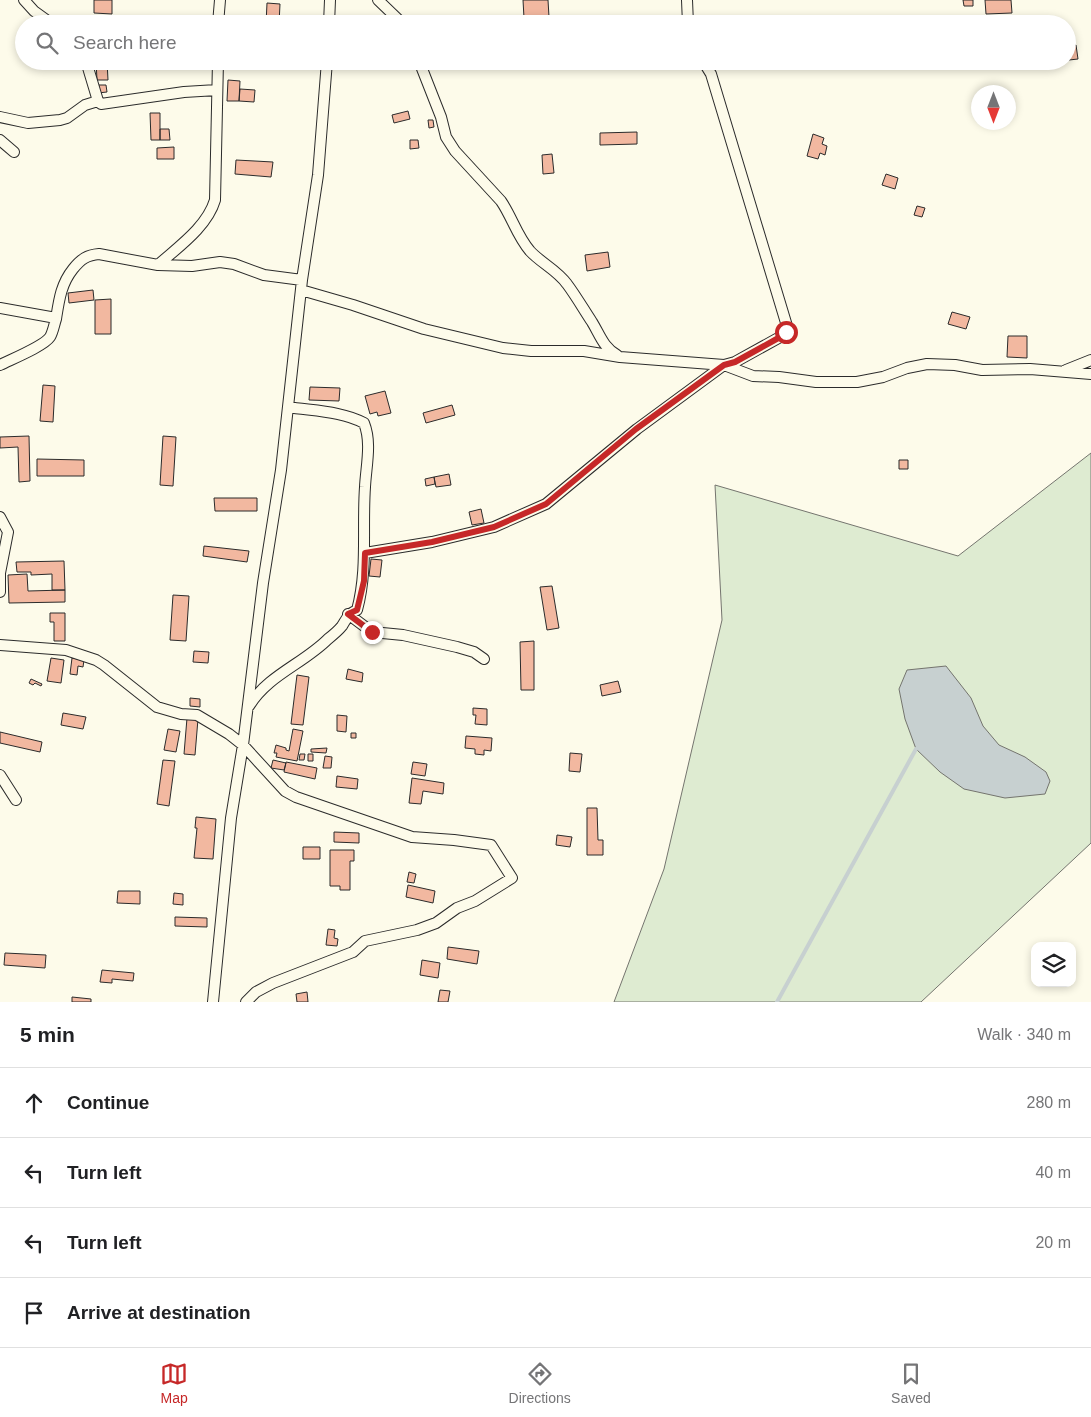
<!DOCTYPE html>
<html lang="en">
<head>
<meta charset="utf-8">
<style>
  :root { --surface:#fff; --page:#f2f2f2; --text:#202124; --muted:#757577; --line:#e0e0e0; --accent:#c62828 }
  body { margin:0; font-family:Helvetica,sans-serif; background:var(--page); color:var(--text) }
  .controls { position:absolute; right:15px; bottom:15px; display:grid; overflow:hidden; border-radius:10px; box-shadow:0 2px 8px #0003 }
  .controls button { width:45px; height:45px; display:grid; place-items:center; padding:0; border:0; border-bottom:1px solid var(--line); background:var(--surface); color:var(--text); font:25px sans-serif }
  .compass { position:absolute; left:971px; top:85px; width:45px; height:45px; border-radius:50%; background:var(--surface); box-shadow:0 2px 8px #0003; rotate:180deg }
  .stop { position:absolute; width:15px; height:15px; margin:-11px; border:4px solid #c62828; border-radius:50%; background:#fff }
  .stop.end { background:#c62828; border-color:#fff; box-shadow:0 1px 5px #0008 }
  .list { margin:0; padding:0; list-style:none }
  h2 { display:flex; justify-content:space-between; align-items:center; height:65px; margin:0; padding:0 20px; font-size:21px }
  h2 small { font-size:16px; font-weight:400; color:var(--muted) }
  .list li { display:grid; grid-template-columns:32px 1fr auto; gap:15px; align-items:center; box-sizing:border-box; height:70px; padding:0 20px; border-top:1px solid var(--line) }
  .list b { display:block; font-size:19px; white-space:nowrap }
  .list em { font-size:16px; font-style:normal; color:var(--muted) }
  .icon { flex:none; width:28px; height:28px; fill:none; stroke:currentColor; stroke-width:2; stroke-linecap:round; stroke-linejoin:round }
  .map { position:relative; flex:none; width:1091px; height:1002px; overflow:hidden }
  .search { position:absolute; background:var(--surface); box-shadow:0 2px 8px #0003; left:15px; right:15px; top:15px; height:55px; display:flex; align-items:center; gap:12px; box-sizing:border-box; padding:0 18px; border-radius:28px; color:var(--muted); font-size:19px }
  .sheet { height:345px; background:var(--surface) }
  nav { display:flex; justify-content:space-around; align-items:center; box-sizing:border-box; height:70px; border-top:1px solid var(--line); background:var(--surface); font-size:14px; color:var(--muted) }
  nav a { display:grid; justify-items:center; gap:2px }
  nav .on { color:var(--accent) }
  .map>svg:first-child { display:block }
  .green { fill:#deebd1; stroke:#74746e }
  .water { fill:#c7d0d0; stroke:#74746e }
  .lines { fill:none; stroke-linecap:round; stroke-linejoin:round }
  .stream { stroke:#c7d0d0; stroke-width:4 }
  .building { fill:#f2b8a0; stroke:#2b2b2b }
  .street-casing { stroke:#2b2b2b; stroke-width:12 }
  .street { stroke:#fdfbea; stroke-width:10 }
  .route { stroke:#c62828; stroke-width:6 }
</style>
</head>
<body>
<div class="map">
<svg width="1091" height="1002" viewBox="0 0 1091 1002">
  <rect width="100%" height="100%" fill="#fdfbea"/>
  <!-- green -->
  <path class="green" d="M1091,453V843L921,1002H614L664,869L722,620L715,485L958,556Z"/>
  <!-- water -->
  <path class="water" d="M946,666L971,698L983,726L999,745L1025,757L1046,772L1050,781L1045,794L1005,798L964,789L940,772L916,749L905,719L899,689L907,670Z"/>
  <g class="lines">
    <!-- stream -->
    <path class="stream" d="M777,1002L916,749"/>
  </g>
  <!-- building -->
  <path class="building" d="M94,0H112V14L94,13Z
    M523,0H548L549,17L524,18Z
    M963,0H973V6H964Z
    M985,0H1011L1012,13L986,14Z
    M267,3L280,4L279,24H266Z
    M1076,45L1078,59L1069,60L1067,46Z
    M96,61H107L108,80H97Z
    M228,80L240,81L239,101H227Z
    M97,85H106L107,92L98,93Z
    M240,89L255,90L254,102L239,101Z
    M408,111L410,119L394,123L392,115Z
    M150,113H160V140H151Z
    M428,120H433L434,127L429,128Z
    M160,129H169L170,140H160Z
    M637,132V144L600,145V133Z
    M813,134L824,138L822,144L827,146L825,155L820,153L818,159L807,156Z
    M410,140H418L419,148L410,149Z
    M174,147V159H157V148Z
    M552,154L554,173L543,174L542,155Z
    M236,160L273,162L271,177L235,174Z
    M886,174L898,178L895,189L882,185Z
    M917,206L925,208L922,217L914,215Z
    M608,252L610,267L587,271L585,255Z
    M93,290L94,300L69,303L68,293Z
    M111,299V334H95V300Z
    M952,312L970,317L966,329L948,324Z
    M1008,336H1027V358L1007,357Z
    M43,385L55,386L53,422L40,421Z
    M310,387L340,388L339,401L309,400Z
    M385,391L391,413L378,416L377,412L370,414L365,396Z
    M452,405L455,415L426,423L423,413Z
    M29,436L30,481L19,482L18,447L0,448V437Z
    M163,436L176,437L173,486L160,485Z
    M37,459L84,460V476H37Z
    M899,460H908V469H899Z
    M449,474L451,485L436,487L434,477Z
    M434,477L435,484L426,486L425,479Z
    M214,498H257V511H215Z
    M481,509L484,523L472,525L469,512Z
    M204,546L249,551L247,562L203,556Z
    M371,559L382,560L380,577L369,576Z
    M64,561L65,590H52V574L31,575V572H17L16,562Z
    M27,574L28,591L65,590V602L9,603L8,575Z
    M552,586L559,628L547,630L540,587Z
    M173,595L189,596L186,641L170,640Z
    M50,613H65V641H54V622H50Z
    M534,641V690H521L520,642Z
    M194,651L209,652L208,663L193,662Z
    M51,658L64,660L61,683L47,681Z
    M72,658L84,660L83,667L78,666L77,675L70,674Z
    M348,669L363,673L362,682L346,679Z
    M297,675L309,677L303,725L291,724Z
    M31,679L42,684L41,686L35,683L33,685L29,683Z
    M618,681L621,692L602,696L600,685Z
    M190,698L200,699V707L190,706Z
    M473,708L487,709V725L475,724L476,715H473Z
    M63,713L86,717L83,729L61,725Z
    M337,715L347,716L346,732L337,731Z
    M187,718L198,719L195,755L184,754Z
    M168,729L180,731L176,752L164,750Z
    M293,729L303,731L297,761L276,757L277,753H274L276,745L286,748V750L289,751Z
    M0,732L42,742L40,752L0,743Z
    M351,733H356V738H351Z
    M466,736L492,738L491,751L484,750V755L475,754V749L465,748Z
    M327,748L326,753L311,752V749Z
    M570,753L582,754L580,772L569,771Z
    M300,754H305L304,760H299Z
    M308,754H313V761H308Z
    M325,756L332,757L331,768H323Z
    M163,760L175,761L169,806L157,804Z
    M273,760L286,763L284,770L271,768Z
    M286,762L317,768L315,779L284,772Z
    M413,762L427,764L425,776L411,774Z
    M337,776L358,779L357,789L336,787Z
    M412,778L444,783L443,794L423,791L421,804L409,803Z
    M587,808H597L598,840H603V855H587Z
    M196,817L216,819L213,859L194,858L197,828H195Z
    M334,832L359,833V843L334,842Z
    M557,835L572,837L570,847L556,845Z
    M303,847H320V859H303Z
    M330,850H354V861H350V890H340V886H330Z
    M409,872L416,874L414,883L407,882Z
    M408,885L435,891L433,903L406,897Z
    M118,891H140V904L117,903Z
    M174,893L183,894V905L173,904Z
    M175,917L207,918V927L175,926Z
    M328,929L335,930L334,938L338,939L337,946L326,945Z
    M448,947L479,951L477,964L447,959Z
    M5,953L46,955L45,968L4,965Z
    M422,960L440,963L438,978L420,975Z
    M102,970L134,973L133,981L112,979V983L100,982Z
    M440,990L450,991L448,1002H438Z
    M307,992L308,1002H297L296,994Z
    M72,997L91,999V1002H72Z"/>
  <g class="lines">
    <!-- street casing -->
    <g class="street-casing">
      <path id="street" d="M24,0L34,11L52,24
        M378,0L403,24
        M687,0L688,24
        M218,24L220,0
        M329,24L330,0
        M86,61L98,101L101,104L184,92L217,90
        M419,61L441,117L446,137L455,151L501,201C512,217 517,236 530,251C541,263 557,270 567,284C576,296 584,310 592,322C600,335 603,347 617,355
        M0,117L28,123L60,120L67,118L85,105L98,101
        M0,140L14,152
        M158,265C178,247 207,227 215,200L218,61
        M301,290L353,305L424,329L503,348L531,351H584L620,357L724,365L735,362L782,336L786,332L787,326L711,74L703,61
        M0,308L56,318
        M0,365C12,359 44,346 50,337C53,332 54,325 56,319C59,300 61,284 73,269C81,259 87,255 99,254L158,265L192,266L220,262L234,264L264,275L302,280
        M724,365L753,376L779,377L816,382H857L883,377L907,368L927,364L955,365L982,370L1030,369L1091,374
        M1066,370L1091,360
        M0,517L8,532L0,573V592
        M365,553L432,542L494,527L546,504L637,429L724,365
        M348,614L372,632L403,635L457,647L474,652L484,659
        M0,645L66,650L96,660L104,665L157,707L181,714L197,715L229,734L243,745L285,791L296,797L412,837L454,840L491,845L512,878L475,901L457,908L436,923L417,930L365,941L353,952L273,983L256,992L246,1002
        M249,706C268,675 303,664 328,639C333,635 338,631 342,626C347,618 348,614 357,610C368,570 362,529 365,487C366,466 372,443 364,423C342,411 313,411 288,407
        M0,775L16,800
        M213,1002L231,818L243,745L263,583L281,470L302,280L318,175L327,61"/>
    </g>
    <!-- street -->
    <use href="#street" class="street"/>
  </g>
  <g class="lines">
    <!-- route -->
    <path class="route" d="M372,632L348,614L357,610L364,581L365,553L432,542L494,527L546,504L636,429L724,365L735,362L782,336L786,332"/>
  </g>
</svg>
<div class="controls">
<button><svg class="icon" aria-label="layers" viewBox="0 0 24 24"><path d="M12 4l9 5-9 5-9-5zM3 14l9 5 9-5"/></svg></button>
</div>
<svg class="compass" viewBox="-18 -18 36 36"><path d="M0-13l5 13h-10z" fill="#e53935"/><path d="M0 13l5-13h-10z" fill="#757577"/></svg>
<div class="stop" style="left:786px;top:332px"></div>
<div class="stop end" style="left:372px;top:632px"></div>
<div class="search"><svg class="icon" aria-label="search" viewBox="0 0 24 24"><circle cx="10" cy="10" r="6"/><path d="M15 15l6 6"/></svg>Search here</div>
</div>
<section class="sheet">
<h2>5 min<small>Walk · 340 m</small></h2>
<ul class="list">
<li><svg class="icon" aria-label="ahead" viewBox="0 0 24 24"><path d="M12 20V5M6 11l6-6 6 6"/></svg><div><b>Continue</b></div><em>280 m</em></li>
<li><svg class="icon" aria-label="left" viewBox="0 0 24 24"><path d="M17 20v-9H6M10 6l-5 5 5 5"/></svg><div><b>Turn left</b></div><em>40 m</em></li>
<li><svg class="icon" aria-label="left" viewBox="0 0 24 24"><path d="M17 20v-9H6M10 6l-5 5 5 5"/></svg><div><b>Turn left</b></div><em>20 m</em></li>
<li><svg class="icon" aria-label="arrive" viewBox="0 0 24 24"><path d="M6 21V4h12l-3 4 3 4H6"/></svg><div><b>Arrive at destination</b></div></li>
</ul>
</section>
<nav>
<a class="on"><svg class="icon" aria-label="map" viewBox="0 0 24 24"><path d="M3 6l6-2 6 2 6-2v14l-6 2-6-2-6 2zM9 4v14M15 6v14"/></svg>Map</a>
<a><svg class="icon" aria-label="directions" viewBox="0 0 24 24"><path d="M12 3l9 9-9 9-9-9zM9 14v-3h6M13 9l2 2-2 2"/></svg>Directions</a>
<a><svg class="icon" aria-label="saved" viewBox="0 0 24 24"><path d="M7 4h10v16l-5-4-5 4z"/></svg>Saved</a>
</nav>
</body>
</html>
